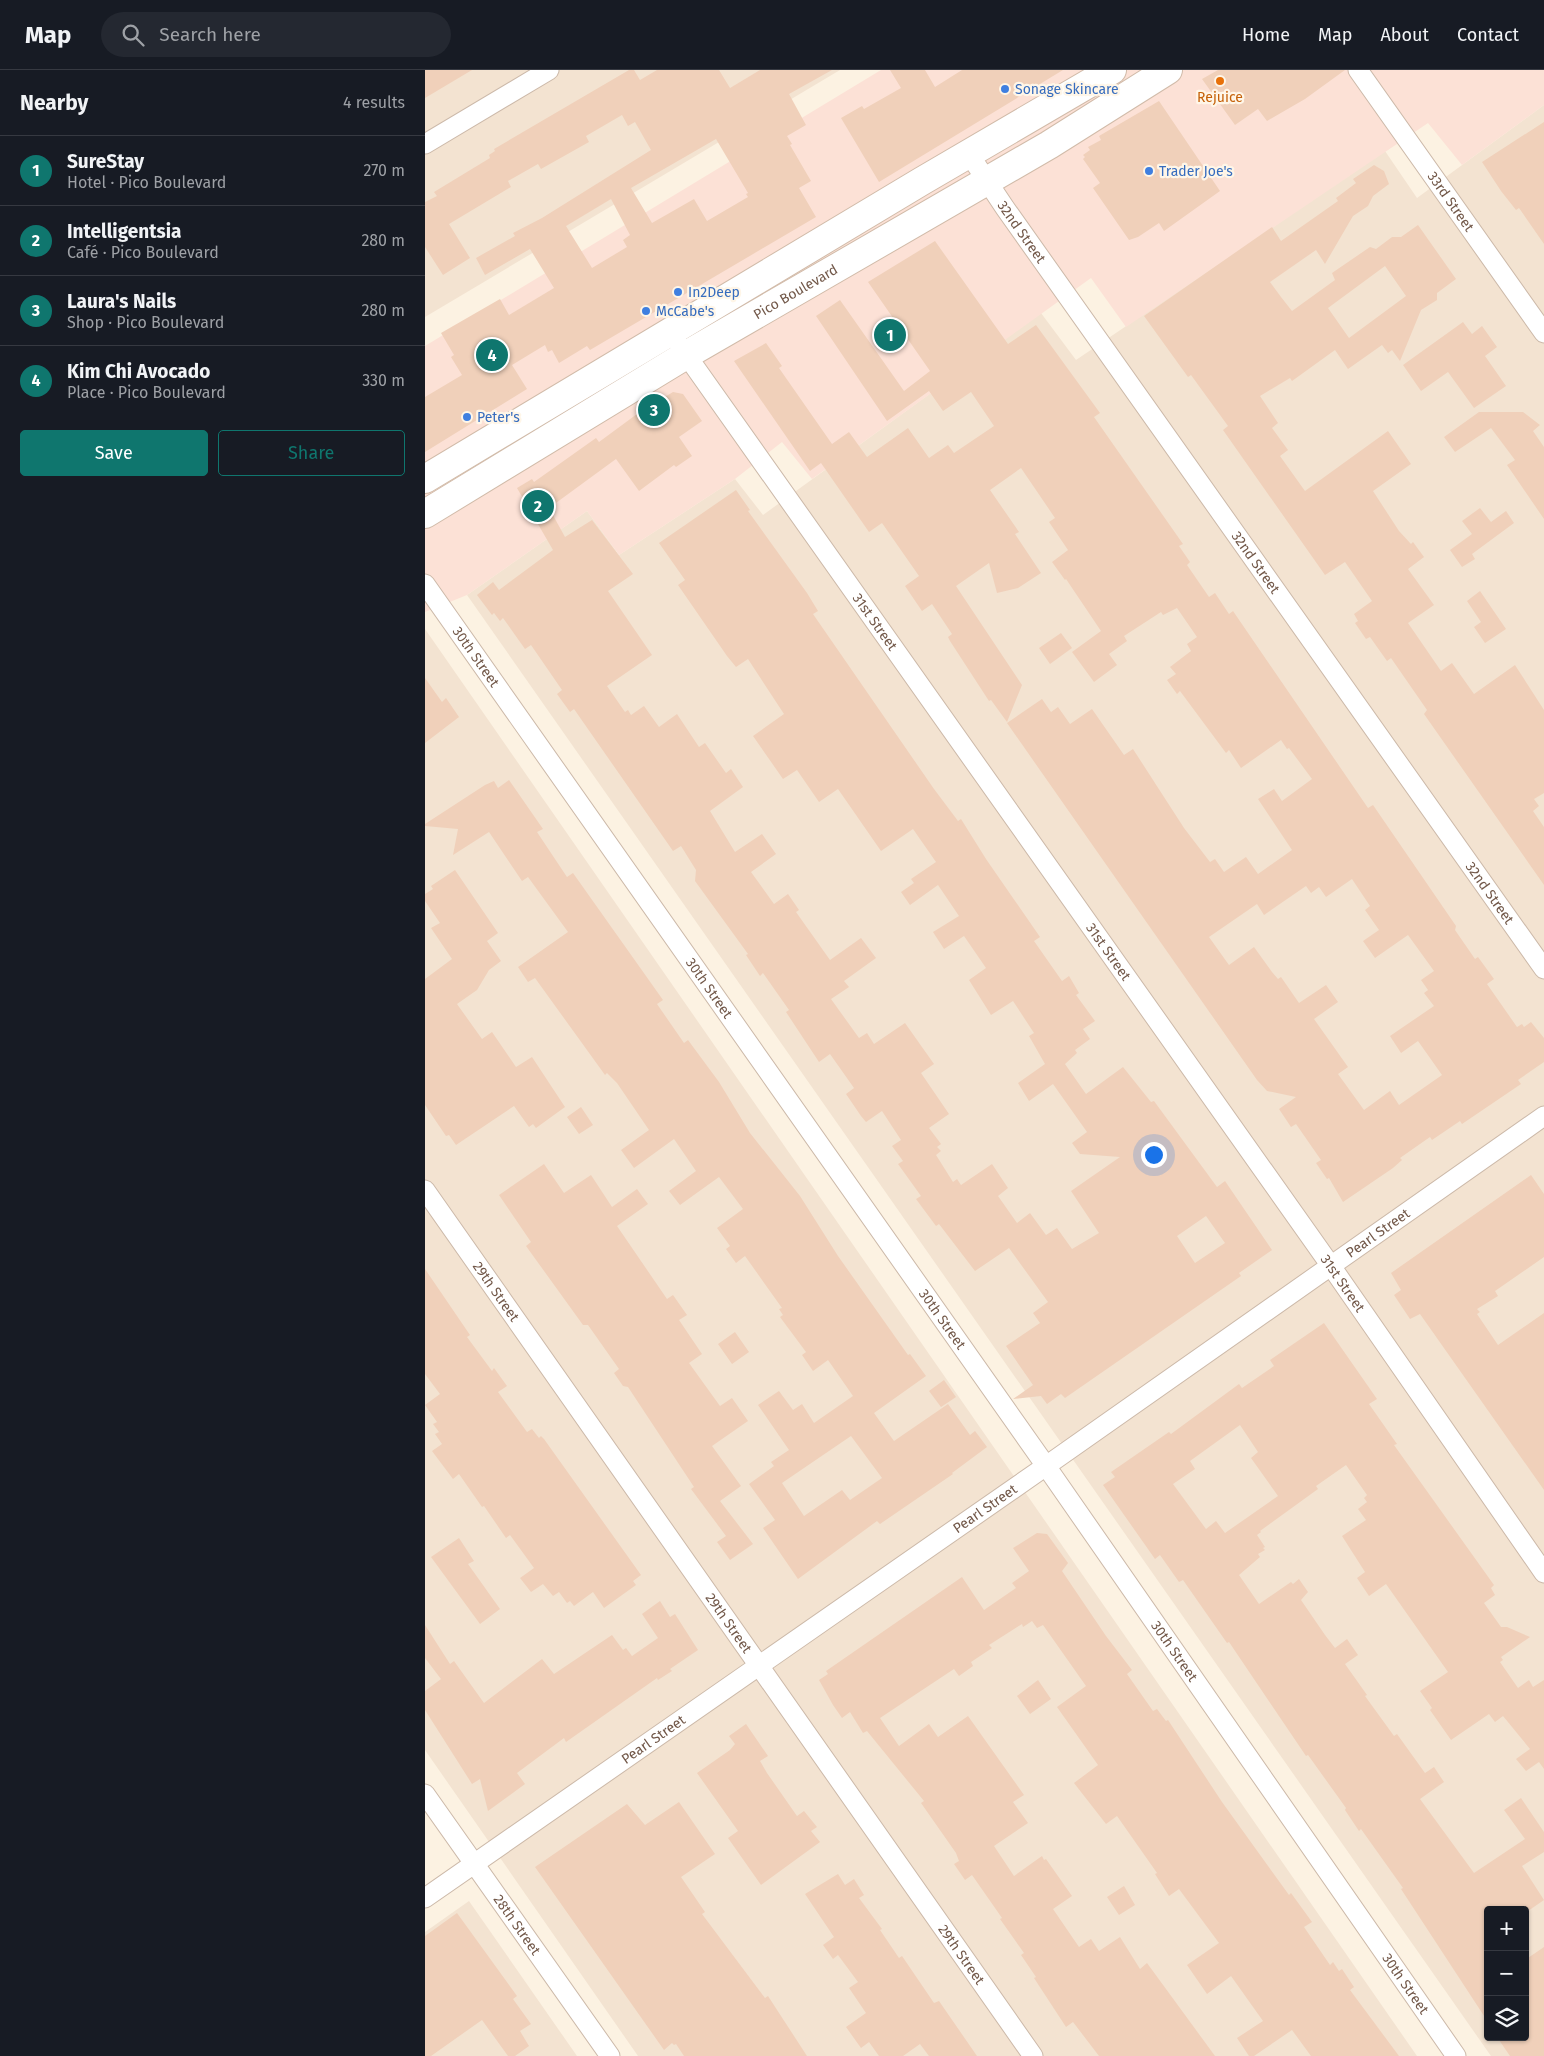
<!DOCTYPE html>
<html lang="en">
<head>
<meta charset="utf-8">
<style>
  :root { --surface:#171b24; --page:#242831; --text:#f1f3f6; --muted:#9ea1a6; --line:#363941; --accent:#0f766e }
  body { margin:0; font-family:"Fira Sans",sans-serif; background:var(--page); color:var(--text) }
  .controls { position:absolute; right:15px; bottom:15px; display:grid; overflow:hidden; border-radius:5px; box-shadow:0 1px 4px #0004 }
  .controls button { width:45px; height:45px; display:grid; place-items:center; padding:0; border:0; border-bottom:1px solid var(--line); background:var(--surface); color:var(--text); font:25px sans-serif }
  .you { position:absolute; left:728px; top:1084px; width:18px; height:18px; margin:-12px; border:4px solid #fff; border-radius:50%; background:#1a73e8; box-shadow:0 0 0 8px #1a73e833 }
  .badge { display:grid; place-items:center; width:32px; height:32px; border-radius:50%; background:var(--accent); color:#fff; font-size:16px; font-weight:700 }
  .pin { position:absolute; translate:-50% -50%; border:2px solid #fff; box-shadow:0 1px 5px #0006 }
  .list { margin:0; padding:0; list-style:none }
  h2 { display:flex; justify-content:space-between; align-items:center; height:65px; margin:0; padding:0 20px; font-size:21px }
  h2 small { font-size:16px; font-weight:400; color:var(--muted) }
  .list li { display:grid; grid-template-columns:32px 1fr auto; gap:15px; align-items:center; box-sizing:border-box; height:70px; padding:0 20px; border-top:1px solid var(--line) }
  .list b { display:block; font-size:19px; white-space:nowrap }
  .list p { margin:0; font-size:16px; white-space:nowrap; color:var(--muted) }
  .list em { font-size:16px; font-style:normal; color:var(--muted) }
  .actions { display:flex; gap:10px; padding:15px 20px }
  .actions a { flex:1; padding:11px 0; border:1px solid var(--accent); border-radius:5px; text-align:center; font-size:18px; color:var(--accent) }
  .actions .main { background:var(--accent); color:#fff }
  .icon { flex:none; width:28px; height:28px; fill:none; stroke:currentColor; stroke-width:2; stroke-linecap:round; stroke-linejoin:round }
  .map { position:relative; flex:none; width:1119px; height:1986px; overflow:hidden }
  header { display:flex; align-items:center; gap:30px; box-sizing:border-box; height:70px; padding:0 25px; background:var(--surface); border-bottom:1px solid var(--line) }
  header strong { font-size:24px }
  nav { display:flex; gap:28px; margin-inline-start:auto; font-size:18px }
  .search { width:350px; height:45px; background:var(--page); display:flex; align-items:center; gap:12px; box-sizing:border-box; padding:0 18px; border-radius:28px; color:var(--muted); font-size:19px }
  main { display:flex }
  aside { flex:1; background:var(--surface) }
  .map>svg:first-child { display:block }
  .residential { fill:#f3e3d1; fill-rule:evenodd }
  .commercial { fill:#fce1d6 }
  .building { fill:#f0d0ba; fill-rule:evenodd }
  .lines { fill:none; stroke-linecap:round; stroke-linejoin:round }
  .minor-casing { stroke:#ccb9a9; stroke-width:21 }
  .secondary-casing { stroke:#d1bba9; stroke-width:30 }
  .minor { stroke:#fff; stroke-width:19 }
  .secondary { stroke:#fff; stroke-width:28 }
  .food-dot { fill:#e8710a; stroke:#fff6e8; stroke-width:2 }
  .shop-dot { fill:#3f7fe0; stroke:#fff6e8; stroke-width:2 }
  .labels { text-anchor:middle; stroke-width:4.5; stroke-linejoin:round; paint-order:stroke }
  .shop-label { font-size:14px; fill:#366cbe; stroke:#fff6e8; text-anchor:start }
  .food-label { font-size:14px; fill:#c56008; stroke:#fff6e8 }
  .street-label { font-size:14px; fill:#725849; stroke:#fff6e8 }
</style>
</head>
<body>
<header>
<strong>Map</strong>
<div class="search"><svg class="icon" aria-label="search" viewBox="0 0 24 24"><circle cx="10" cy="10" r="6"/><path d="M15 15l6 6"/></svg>Search here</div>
<nav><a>Home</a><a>Map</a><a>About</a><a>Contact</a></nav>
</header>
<main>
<aside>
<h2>Nearby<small>4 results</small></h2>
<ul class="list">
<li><span class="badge">1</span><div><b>SureStay</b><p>Hotel · Pico Boulevard</p></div><em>270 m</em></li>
<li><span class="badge">2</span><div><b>Intelligentsia</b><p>Café · Pico Boulevard</p></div><em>280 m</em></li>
<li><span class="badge">3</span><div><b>Laura's Nails</b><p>Shop · Pico Boulevard</p></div><em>280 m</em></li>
<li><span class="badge">4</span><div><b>Kim Chi Avocado</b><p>Place · Pico Boulevard</p></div><em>330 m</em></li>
</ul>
<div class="actions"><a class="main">Save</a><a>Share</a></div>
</aside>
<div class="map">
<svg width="1119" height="1986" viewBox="0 0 1119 1986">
  <rect width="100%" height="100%" fill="#fcf2e2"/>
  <!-- residential -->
  <path class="residential" d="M0,0H415L0,247Z
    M1119,35V1986H1066L42,525L162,441L194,485L310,409L338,445L616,243L651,290L960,81L992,128ZM1063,1840H1100V1967H1063Z
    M0,559L992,1986H213L0,1680Z
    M44,1831L152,1986H0V1862Z"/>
  <!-- commercial -->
  <path class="commercial" d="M456,0H1119V35L1037,95L1003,53L701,257L666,208L387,409L357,372L310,409L194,485L162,441L42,525L0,542V276Z"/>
  <!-- building -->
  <path class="building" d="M0,0H47L0,28Z
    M204,0H209L215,10L232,0H294L305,18L335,0H407L364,24L381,55L362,66L367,74L365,75L386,111L374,118L391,147L165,280L162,276L134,293L127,280L123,282L120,275L87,295L102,319L0,382V327L37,305L26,287L29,285L16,263L75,229L84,245L129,218L105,179L60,205L51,188L90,166L88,163L117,148L226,80L210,52L203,56L197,45L161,66L164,72L116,99L113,94L83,111L86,117L24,154L45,188L18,205L0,177V132L12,126L9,122L65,88L64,85L70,81L69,79ZM291,69L323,123L321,124L323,127L282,151L269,129L227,153L206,118ZM186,129L205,165L198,170L202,177L167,198L141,156Z
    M465,0H500L510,17L537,0H638L454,112L416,48L437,36L439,39L476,18Z
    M793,0H920L880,29L842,51L833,39L810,55L777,9Z
    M734,31L795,121L739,161L734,153L713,167L704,170L668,118L675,113L658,89L660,87L658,85L665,80L663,77L676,70L674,66Z
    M1119,52V174L1094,138L1091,140L1076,121L1057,92Z
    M949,95L959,101L964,114L948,126L943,136L928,146L900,194L891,180L845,212L856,227L867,241L910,210L907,203L945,177L951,179L967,167H976L993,155L1031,209L1012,223V230L996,240L975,291L967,280L963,283L957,275L923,299L910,280L867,311L865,308L835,326L853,353L847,358L863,380L855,386L880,421L963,361L986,394L948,421L974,461L986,474L988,472L999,487L983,499L1009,535L983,553L1016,601L1027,593L1049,624L1090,595L1119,640V723L1109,729L1114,736L1108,741L1119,757V815L999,644L1002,640L966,588L962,591L945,567L941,569L930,553L933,551L929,544L947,531L920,492L900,505L798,360L803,356L766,305L763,307L719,246L847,157L856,171L913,131L911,128L931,113L928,109ZM960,196L981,226L924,268L903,238Z
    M510,171L583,274L611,255L675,343L669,347L758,474L754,476L765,492L762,495L784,527L790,523L804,544L808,541L943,738L948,735L1031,856L1030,860L1050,889L1053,887L1069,909L1062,914L1092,957L1097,954L1099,957L1106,952L1119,968V992L1093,1010L1096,1014L1037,1054L1035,1051L1007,1070L1005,1067L975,1088L977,1090L968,1098L918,1132L904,1108L902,1109L891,1093L896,1090L871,1054L866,1057L854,1039L871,1027L842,1021L832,1010L582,653L617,629L626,642L633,637L645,654L667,639L699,685L708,679L759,758L785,792L790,789L799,802L821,787L833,804L867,780L833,729L849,719L857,731L887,709L864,678L862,679L856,670L816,698L804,680L801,683L755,621L752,624L742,610L751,604L745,597L766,581L762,574L772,567L752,538L738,545L736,542L699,566L702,571L684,584L692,595L669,612L647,582L676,561L641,509L640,510L627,492L643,480L624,452L630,448L596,398L565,420L594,462L590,464L616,503L593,518L572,523L564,493L531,516L597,615L582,652L566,630L564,631L525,571L523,567L527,564L507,534L497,541L480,516L494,506L457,453L444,462L396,393L385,401L309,291L341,273L357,296L354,298L407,374L424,362L442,387L483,358L504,388L523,375L529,383L569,356L546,322L518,341L504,321L462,351L391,246L415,230L479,321L505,301L443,212ZM927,809L945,836L940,840L954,860L938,871L950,888L983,865L1009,901L996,910L1003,920L999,923L1009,936L965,966L976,983L993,971L1017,1005L974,1035L965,1021L939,1040L913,1004L923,997L889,949L913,932L901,915L874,933L856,907L853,909L847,902L829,877L804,895L784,867L832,834L839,845L881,816L886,823L894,817L901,827Z
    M1038,252L1047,264L1057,256L1072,277L1060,286L1081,316L1049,338L1023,302L996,321L978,295Z
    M248,322L258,324L277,351L254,367L267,386L251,397L249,395L214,421L191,389L124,438L140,467L167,450L208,504L183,521L227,585L182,616L200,642L203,640L206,645L219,636L234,657L252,644L274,677L280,673L301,703L306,699L318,717L285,741L310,782L337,764L351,784L326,802L349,834L363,824L374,840L371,842L405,890L436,868L451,888L419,911L424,917L406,929L434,968L442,963L449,974L480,953L509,994L496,1003L524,1044L504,1058L516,1074L512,1077L516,1081L511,1085L528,1112L532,1109L536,1115L567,1094L583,1118L573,1126L592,1153L605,1143L621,1165L632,1158L647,1179L674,1163L646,1121L695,1087L655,1084L647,1073L662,1062L628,1014L604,1031L593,1013L620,994L604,966L609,963L588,931L566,945L544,910L561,898L539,866L519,879L508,862L534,846L513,815L485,835L476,822L489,813L486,809L511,792L488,759L456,781L413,719L394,732L372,700L358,709L328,666L359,644L323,589L311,597L302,586L253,515L260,510L234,473L311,420L325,440L323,441L382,523L393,541L388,544L509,719L533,751L536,749L561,789L615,867L609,871L637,911L644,906L654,923L651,925L670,951L658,959L665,969L650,980L652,983L640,994L661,1024L698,997L726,1032L729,1031L792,1117L800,1111L847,1180L814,1203L816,1206L640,1328L636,1324L622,1334L616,1326L588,1329L608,1315L581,1276L615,1253L608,1243L623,1232L584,1178L550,1201L514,1154L511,1156L491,1129L496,1126L473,1094L478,1091L467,1076L476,1070L457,1041L441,1052L436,1046L421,1024L429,1018L405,984L394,992L361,942L364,940L338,903L335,906L321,885L323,884L270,811L271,800L256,776L248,781L149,639L145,642L132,624L137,620L106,575L100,579L78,548L75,551L69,543L67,545L52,525L68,512L74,520L128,480L92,418L107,409L109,412L171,368L174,372L212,344ZM781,1146L800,1173L770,1193L752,1166Z
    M1054,342H1098L1115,355L1108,361L1119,377V449L1082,395L1090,390L1066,358L1030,382L1019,367Z
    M1055,438L1066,452L1081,441L1089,453L1047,484L1050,489L1037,497L1025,480L1047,464L1037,451Z
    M1055,521L1081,559L1060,573L1049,557L1056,552L1042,531Z
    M636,563L647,578L625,594L614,578Z
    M0,608L17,632L21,628L34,647L0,673Z
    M84,710L118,759L112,762L142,807L148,803L238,930L232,934L259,973L263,970L294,1012L325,1063L375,1126L413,1186L483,1285L485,1284L501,1306L449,1343L469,1371L523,1334L545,1365L550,1361L562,1377L527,1403L528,1404L455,1454L452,1451L373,1509L338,1458L350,1450L324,1414L349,1396L346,1392L364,1380L333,1335L354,1321L368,1340L377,1334L389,1353L428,1326L403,1290L388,1301L377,1285L381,1282L355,1247L358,1245L354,1239L357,1238L320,1186L311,1193L301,1179L305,1176L292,1158L318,1139L294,1107L255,1135L244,1121L271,1101L249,1069L209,1098L196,1080L224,1060L192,1013L182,1003L180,1005L110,908L103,912L93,897L143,862L103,807L97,811L64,762L28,785L33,759L0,756V754L60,715L69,711L73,718ZM426,1366L457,1408L425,1430L417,1420L379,1446L357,1413Z
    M30,800L73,863L62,871L76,891L64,900L52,920L32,934L57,969L67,962L91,997L107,987L140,1037L111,1058L108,1054L104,1057L89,1036L31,1075L24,1065L21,1066L0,1035V909L27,889L6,858L15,853L0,831V824L8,819L6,816Z
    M156,1037L168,1055L154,1064L142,1047Z
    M119,1094L139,1123L166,1105L187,1137L212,1119L223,1134L192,1156L242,1229L248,1225L262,1245L254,1250L277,1284L264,1293L295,1336L307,1328L323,1351L287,1376L316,1416L295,1431L328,1474L305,1490L292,1472L301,1466L266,1419L269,1417L203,1317L198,1316L189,1303L194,1299L163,1255H158L101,1176L106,1172L74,1125Z
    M1106,1105L1119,1124V1187L1070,1221L1073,1226L1052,1239L1055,1242L1052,1244L1073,1275L1119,1243V1420L995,1244L985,1249L969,1225L976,1220L966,1203Z
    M0,1199L45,1265L42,1267L67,1301L69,1298L82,1316L73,1322L102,1362L107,1359L114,1368L116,1366L119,1369L216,1505L208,1511L211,1515L179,1538L168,1522L149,1536L145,1531L142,1533L134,1522L128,1526L118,1514L106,1522L95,1508L109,1498L85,1465L81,1468L59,1436L57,1437L34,1404L28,1409L7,1381L17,1374L10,1364L14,1362L8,1354L12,1352L0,1335L15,1324L0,1304Z
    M899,1253L952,1329L944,1334L972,1374L969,1375L1069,1515L1066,1518L1070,1525L1059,1533L1076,1557H1082L1105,1567L1076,1587L1078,1590L1075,1592L1093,1618L1104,1610L1108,1617L1119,1610V1699L1114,1692L1101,1701L1091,1689L1105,1679L1078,1646L1070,1652L1064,1644L1026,1670L1005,1640L1007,1638L995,1621L1023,1602L961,1514L944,1526L932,1508L940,1502L917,1466L941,1450L933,1439L942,1432L939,1428L942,1425L921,1395L891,1416L893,1419L835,1461L836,1462L832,1465L840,1477L838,1478L840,1480L833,1484L835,1487L814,1505L834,1534L866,1512L868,1514L874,1509L883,1522L876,1530L900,1565L910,1578L922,1569L933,1585L920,1594L942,1625L940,1626L969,1666L972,1664L1000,1703L1009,1697L1019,1712L995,1729L1049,1803L1100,1769L1079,1740L1096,1728L1119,1762V1782L1097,1796L1119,1830L1103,1841L1063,1840V1952L976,1819L978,1818L936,1759L934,1761L920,1740L921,1738L883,1685L881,1686L804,1572L802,1573L758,1510L754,1512L735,1485L730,1489L678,1415L690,1407L686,1402L744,1362L746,1364L814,1314L817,1318L849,1296L845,1290ZM815,1355L833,1382L826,1388L853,1426L800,1463L791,1451L781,1459L748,1414L770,1399L765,1391Z
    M310,1262L324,1282L307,1294L293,1274Z
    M519,1310L531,1327L516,1337L504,1321Z
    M612,1463L622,1464L643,1493L637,1501L681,1566L707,1600L702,1604L728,1641L732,1639L741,1651L743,1650L797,1732L864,1825L866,1823L887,1852L879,1857L905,1895L908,1892L914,1901L917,1899L929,1917L925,1920L974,1986H886L867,1960L829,1986H824L812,1968L838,1951L806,1906L782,1924L762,1895L794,1873L754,1819L744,1826L730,1804L732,1803L692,1746L681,1754L649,1713L673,1695L632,1637L661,1616L618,1555L612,1558L607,1551L598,1557L597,1554L564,1575L567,1578L546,1592L548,1596L534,1606L529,1599L455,1648L474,1676L504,1654L513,1667L543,1646L599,1725L588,1732L603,1753L569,1776L589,1806L617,1786L619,1790L621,1789L647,1826L628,1839L654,1877L666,1869L674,1881L695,1867L715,1899L722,1893L790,1986H674L648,1952L641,1957L609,1908L611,1907L596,1885L599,1883L575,1849L577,1848L547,1805L540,1810L529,1794L534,1791L531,1783L496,1733L499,1731L442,1661L438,1663L425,1642L417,1648L408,1635L394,1610L403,1604L401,1601L537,1507L559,1540L591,1518L587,1513L604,1501L588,1478Z
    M34,1468L49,1491L43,1494L75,1539L55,1554L6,1487Z
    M235,1531L245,1547L250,1544L273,1580L245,1599L247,1601L233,1610L232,1608L141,1672L139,1668L92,1703L100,1714L63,1741L55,1709L47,1714L0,1640V1621L16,1609L0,1588V1555L25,1594L29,1591L59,1633L117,1589L129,1604L187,1565L198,1580L201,1578L207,1586L233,1568L217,1544Z
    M613,1610L626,1629L605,1644L592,1626Z
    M321,1654L343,1686L335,1691L342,1703L372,1746L379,1741L392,1757L386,1761L395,1772L336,1815L303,1768L313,1761L272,1703L305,1680L310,1674L304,1666Z
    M254,1732L290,1784L256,1807L280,1842L277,1844L340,1928L343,1926L382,1986H259L251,1974L249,1975L247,1973L239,1980L110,1797L202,1734L220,1755Z
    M413,1804L420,1815L429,1809L439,1825L434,1828L457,1859L455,1860L474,1888L477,1886L509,1933L514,1931L552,1986H504L495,1974L478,1986H454L444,1972L436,1978L421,1957L441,1943L424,1918L433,1912L413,1885L408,1889L398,1875L409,1867L380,1824Z
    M699,1816L710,1835L694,1845L682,1827Z
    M32,1843L92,1926L88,1929L106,1954L95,1961L104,1976L90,1986H83L57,1950L6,1986H0V1866Z
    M1119,1877V1986H1085L1072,1967H1100V1890Z"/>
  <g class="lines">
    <!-- minor casing -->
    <g class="minor-casing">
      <g id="minor">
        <path id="s1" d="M933,0L1119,263"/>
        <path d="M0,74L124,0"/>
        <path id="s2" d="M544,84L580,138L1119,899"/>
        <path id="s3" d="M255,276L906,1196L1119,1503"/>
        <path id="s4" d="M0,514L621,1396L1031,1986"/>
        <path id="s5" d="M0,1120L608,1986"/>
        <path id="s6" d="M0,1724L185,1986"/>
        <path id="s7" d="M0,1828L621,1396L1119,1046"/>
      </g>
    </g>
    <!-- secondary casing -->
    <g class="secondary-casing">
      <g id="secondary">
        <path d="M0,409L497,111L687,0"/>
        <path id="s8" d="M0,444L261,285L624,75L743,0"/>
      </g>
    </g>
    <!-- minor -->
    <use href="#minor" class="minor"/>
    <!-- secondary -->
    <use href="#secondary" class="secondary"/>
  </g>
  <!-- markers -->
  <circle class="food-dot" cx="795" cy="11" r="5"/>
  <g class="shop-dot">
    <circle cx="580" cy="19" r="5"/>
    <circle cx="724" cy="101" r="5"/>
    <circle cx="253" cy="222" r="5"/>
    <circle cx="221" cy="241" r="5"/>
    <circle cx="42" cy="347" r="5"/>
  </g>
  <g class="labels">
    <!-- shop labels -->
    <g class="shop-label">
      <text x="590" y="24">Sonage Skincare</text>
      <text x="734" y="106">Trader Joe's</text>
      <text x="263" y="227">In2Deep</text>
      <text x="231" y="246">McCabe's</text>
      <text x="52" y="352">Peter's</text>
    </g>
    <!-- food labels -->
    <g class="food-label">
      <text x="795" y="32">Rejuice</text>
    </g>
    <!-- street labels -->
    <g class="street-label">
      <text dy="5" stroke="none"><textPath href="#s1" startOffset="161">33rd Street</textPath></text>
      <text dy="5" stroke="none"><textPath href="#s2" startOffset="94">32nd Street</textPath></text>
      <text dy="5" stroke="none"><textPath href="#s8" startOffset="432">Pico Boulevard</textPath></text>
      <text dy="5" stroke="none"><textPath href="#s2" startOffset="499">32nd Street</textPath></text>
      <text dy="5" stroke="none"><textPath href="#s3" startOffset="338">31st Street</textPath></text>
      <text dy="5" stroke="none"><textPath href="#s4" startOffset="89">30th Street</textPath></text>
      <text dy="5" stroke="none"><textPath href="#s2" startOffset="904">32nd Street</textPath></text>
      <text dy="5" stroke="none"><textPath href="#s3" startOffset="742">31st Street</textPath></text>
      <text dy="5" stroke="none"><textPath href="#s4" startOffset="494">30th Street</textPath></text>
      <text dy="5" stroke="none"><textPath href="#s7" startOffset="1162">Pearl Street</textPath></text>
      <text dy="5" stroke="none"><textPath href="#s3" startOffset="1148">31st Street</textPath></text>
      <text dy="5" stroke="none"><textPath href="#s5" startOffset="124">29th Street</textPath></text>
      <text dy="5" stroke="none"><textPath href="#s4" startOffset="899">30th Street</textPath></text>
      <text dy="5" stroke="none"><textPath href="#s7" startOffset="682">Pearl Street</textPath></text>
      <text dy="5" stroke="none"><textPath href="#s5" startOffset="529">29th Street</textPath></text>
      <text dy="5" stroke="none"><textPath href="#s4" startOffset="1304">30th Street</textPath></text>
      <text dy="5" stroke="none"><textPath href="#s7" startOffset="278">Pearl Street</textPath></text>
      <text dy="5" stroke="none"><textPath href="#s6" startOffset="160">28th Street</textPath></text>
      <text dy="5" stroke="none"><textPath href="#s5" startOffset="934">29th Street</textPath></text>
      <text dy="5" stroke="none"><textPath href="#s4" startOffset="1709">30th Street</textPath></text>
    </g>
  </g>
</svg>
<div class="controls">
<button>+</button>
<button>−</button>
<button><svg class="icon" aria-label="layers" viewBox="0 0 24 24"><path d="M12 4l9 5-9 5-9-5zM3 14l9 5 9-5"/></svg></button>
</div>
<div class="you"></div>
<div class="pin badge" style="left:465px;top:265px">1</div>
<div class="pin badge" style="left:113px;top:436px">2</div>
<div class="pin badge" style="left:229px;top:340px">3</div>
<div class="pin badge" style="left:67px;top:285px">4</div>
</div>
</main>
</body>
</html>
